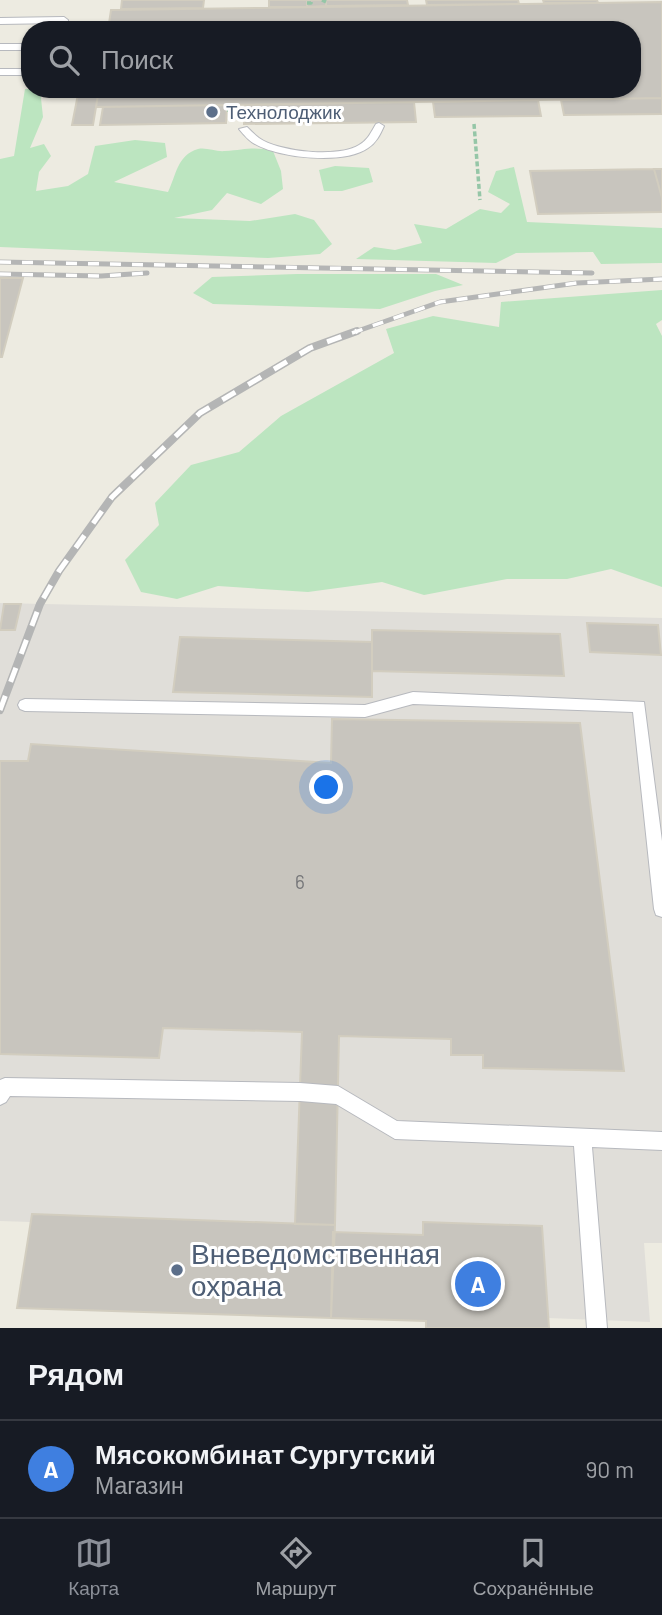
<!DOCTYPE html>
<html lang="ru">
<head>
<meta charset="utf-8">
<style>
  :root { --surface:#171b24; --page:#20242c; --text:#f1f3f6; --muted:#9ea1a6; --line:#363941; --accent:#8c9099 }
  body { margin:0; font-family:Barlow,sans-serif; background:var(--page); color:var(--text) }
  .you { position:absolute; left:327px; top:788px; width:24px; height:24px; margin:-18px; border:5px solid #fff; border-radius:50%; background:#1a73e8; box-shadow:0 0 0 10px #1a73e833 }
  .badge { display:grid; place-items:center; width:46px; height:46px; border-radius:50%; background:var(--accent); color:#fff; font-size:23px; font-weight:700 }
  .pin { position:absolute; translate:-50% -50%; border:4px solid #fff; box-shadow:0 2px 7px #0006 }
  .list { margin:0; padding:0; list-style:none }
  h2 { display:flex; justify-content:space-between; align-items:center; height:91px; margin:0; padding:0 28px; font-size:30px }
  h2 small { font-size:23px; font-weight:400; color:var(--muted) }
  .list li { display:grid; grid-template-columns:46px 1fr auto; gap:21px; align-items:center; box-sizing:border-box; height:98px; padding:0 28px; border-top:2px solid var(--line) }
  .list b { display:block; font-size:26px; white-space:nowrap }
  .list p { margin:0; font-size:23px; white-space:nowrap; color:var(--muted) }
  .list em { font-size:23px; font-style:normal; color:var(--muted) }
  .icon { flex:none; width:38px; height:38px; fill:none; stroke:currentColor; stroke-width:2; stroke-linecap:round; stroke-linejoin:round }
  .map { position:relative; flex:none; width:662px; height:1328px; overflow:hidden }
  .search { position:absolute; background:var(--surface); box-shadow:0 2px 5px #0004; left:21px; right:21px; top:21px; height:77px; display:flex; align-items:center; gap:18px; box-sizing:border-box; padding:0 24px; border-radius:28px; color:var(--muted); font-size:26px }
  .sheet { height:189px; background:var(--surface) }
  nav { display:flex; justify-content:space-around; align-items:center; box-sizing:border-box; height:98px; border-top:2px solid var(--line); background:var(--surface); font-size:19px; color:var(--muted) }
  nav a { display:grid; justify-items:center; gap:4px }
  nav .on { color:var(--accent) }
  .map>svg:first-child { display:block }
  .industrial { fill:#e0ded9 }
  .green { fill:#bce5c0 }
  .building { fill:#c8c5be; stroke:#d2cdbf; stroke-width:2 }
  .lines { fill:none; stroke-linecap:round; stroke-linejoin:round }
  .lane-casing { stroke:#b7b9be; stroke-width:2 }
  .path { stroke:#95c6a7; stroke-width:3.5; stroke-dasharray:5 2.5; stroke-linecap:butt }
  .lane { fill:#fff; fill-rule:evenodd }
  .rail-far1-casing { stroke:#b4b5b5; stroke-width:5 }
  .rail-casing { stroke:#b4b5b5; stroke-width:8 }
  .rail-far1 { stroke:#fff; stroke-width:3.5; stroke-dasharray:11; stroke-linecap:butt }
  .rail { stroke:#fff; stroke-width:5; stroke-dasharray:15; stroke-linecap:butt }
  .service-dot { fill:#5c6f8a; stroke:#fff; stroke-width:2.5 }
  .labels { text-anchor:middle; stroke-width:6; stroke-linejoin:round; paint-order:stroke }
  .far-service-label { font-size:19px; fill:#4e5e75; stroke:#fff; text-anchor:start }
  .number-label { font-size:19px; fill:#767779 }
  .near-service-label { font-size:28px; fill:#4e5e75; stroke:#fff; text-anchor:start }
</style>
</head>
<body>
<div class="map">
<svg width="662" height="1328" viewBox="0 0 662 1328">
  <rect width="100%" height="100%" fill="#edebe1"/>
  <!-- industrial -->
  <path class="industrial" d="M0,603L662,618V1243H644L650,1322L548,1318L541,1226L424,1222L423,1235L333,1232L295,1224L32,1214L30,1222L0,1221Z"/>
  <!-- green -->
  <path class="green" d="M25,89H40L43,117L30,148L44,144L51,156L39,172L36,191L68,186L88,174L95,146L135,140L165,143L167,157L114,182L168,192C176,176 177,155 198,149C206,147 216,152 225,151C245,150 253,146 273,151L281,171L283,189L261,204L227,193L212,210L174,218L250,221L295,214L314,220L332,244L320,254L268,258L0,247V159L14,156Z
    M335,166L369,168L373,182L342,191H324L319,170Z
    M514,167L527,222L662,228V263L601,264L593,252L516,253L496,263L356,259L374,247L395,250L422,243L414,224L446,229L480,209L501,213L510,204L488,192L496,171Z
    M297,274H436L463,285L435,291L380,309L213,304L193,293L212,277Z
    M662,290V320L656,324L662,336V587L611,569L567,579H507L424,595L382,582L308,592L218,586L177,599L141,592L125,560L159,525L155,503L191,465L239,452L281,416L394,353L386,329L433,316L499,327L501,302Z"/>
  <!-- building -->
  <path class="building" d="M122,0H204L203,8L121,9Z
    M269,0H307V7H269Z
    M307,0H326V6L307,7Z
    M326,0H407L408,5L326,6Z
    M426,0H518L519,4L427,5Z
    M543,0H597L598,3H544Z
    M662,2V98L96,107L99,89H632V30H108L111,10Z
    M79,89H99L93,125H72Z
    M662,98V114L564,115L561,100Z
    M538,100L541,116L435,117L433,102Z
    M414,102L416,122L244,124L245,105Z
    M227,105L226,123L100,125L103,107Z
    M654,169H662V198Z
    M654,169L662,198V212L538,214L530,171Z
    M0,278H23L2,357H0Z
    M4,604H21L15,630H0Z
    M587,623L658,625L661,655L590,652Z
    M372,630L560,634L564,676L372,671Z
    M180,637L372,642V697L173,692Z
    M332,719L580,723L624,1071L483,1068V1055H451V1039L339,1036L335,1225L295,1224L302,1032L163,1028L159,1058L0,1054V761H28L31,744L331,763Z
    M32,1214L335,1225L331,1318L17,1308Z
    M423,1222L542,1226L549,1328H426V1321L331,1318L333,1232L423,1235Z"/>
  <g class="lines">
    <!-- lane casing -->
    <g class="lane-casing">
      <path id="lane" d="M64,17L68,20L67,30H58L59,23L0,24V18Z
        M0,44H30V50H0Z
        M0,69H30V75H0Z
        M379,123L384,126C380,135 376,143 368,148C344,165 279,158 255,144C249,141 244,135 239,129L247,127C251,131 255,135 259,138C278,152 339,158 359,145C368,140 371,132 376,124Z
        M413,692L644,702L662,841V917L656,915L654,909L633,712L413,704L365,717L25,711L20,709L18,705L20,701L25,699L365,705Z
        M5,1078L300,1083L338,1086L397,1121L662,1132V1150L592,1147L607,1328H587L574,1146L395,1139L336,1104L300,1101L10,1096L6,1102L0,1105V1080Z"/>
    </g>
    <!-- path -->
    <path class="path" d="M322,0L326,2
      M307,3H311V0
      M227,110H232V118
      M474,124L480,200"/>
    <!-- lane -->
    <use href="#lane" class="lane"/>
    <!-- rail-far1 casing -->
    <g class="rail-far1-casing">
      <path id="rail-far1" d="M0,262L592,273
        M0,274L101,276L147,273
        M352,333L440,302L577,283L662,279"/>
    </g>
    <!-- rail casing -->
    <g class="rail-casing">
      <path id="rail" d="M0,710L40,604L59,571L112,497L200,413L310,348L357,331"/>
    </g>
    <!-- rail-far1 -->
    <use href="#rail-far1" class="rail-far1"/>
    <!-- rail -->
    <use href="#rail" class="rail"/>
  </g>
  <!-- markers -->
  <g class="service-dot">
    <circle cx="212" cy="112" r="7"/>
    <circle cx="177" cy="1270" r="7"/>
  </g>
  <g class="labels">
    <!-- far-service labels -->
    <g class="far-service-label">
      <text x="226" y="119">Технолоджик</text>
    </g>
    <!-- number labels -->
    <g class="number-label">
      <text x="300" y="889">6</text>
    </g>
    <!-- near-service labels -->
    <g class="near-service-label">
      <text x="191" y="1264">Вневедомственная<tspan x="191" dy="32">охрана</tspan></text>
    </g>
  </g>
</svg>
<div class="you"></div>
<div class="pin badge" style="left:478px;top:1284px;background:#3f7fe0">A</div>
<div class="search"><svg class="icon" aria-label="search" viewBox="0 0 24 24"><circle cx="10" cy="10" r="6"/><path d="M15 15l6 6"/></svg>Поиск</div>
</div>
<section class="sheet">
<h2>Рядом<small></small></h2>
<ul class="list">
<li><span class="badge" style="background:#3f7fe0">A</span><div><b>Мясокомбинат Сургутский</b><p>Магазин</p></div><em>90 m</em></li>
</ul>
</section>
<nav>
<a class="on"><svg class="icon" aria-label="map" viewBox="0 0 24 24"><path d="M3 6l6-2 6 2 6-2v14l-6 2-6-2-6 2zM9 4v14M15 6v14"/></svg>Карта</a>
<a><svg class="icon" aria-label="directions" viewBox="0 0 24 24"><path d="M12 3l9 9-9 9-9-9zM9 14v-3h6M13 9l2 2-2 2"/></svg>Маршрут</a>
<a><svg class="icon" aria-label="saved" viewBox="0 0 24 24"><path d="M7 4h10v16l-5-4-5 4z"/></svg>Сохранённые</a>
</nav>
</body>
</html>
